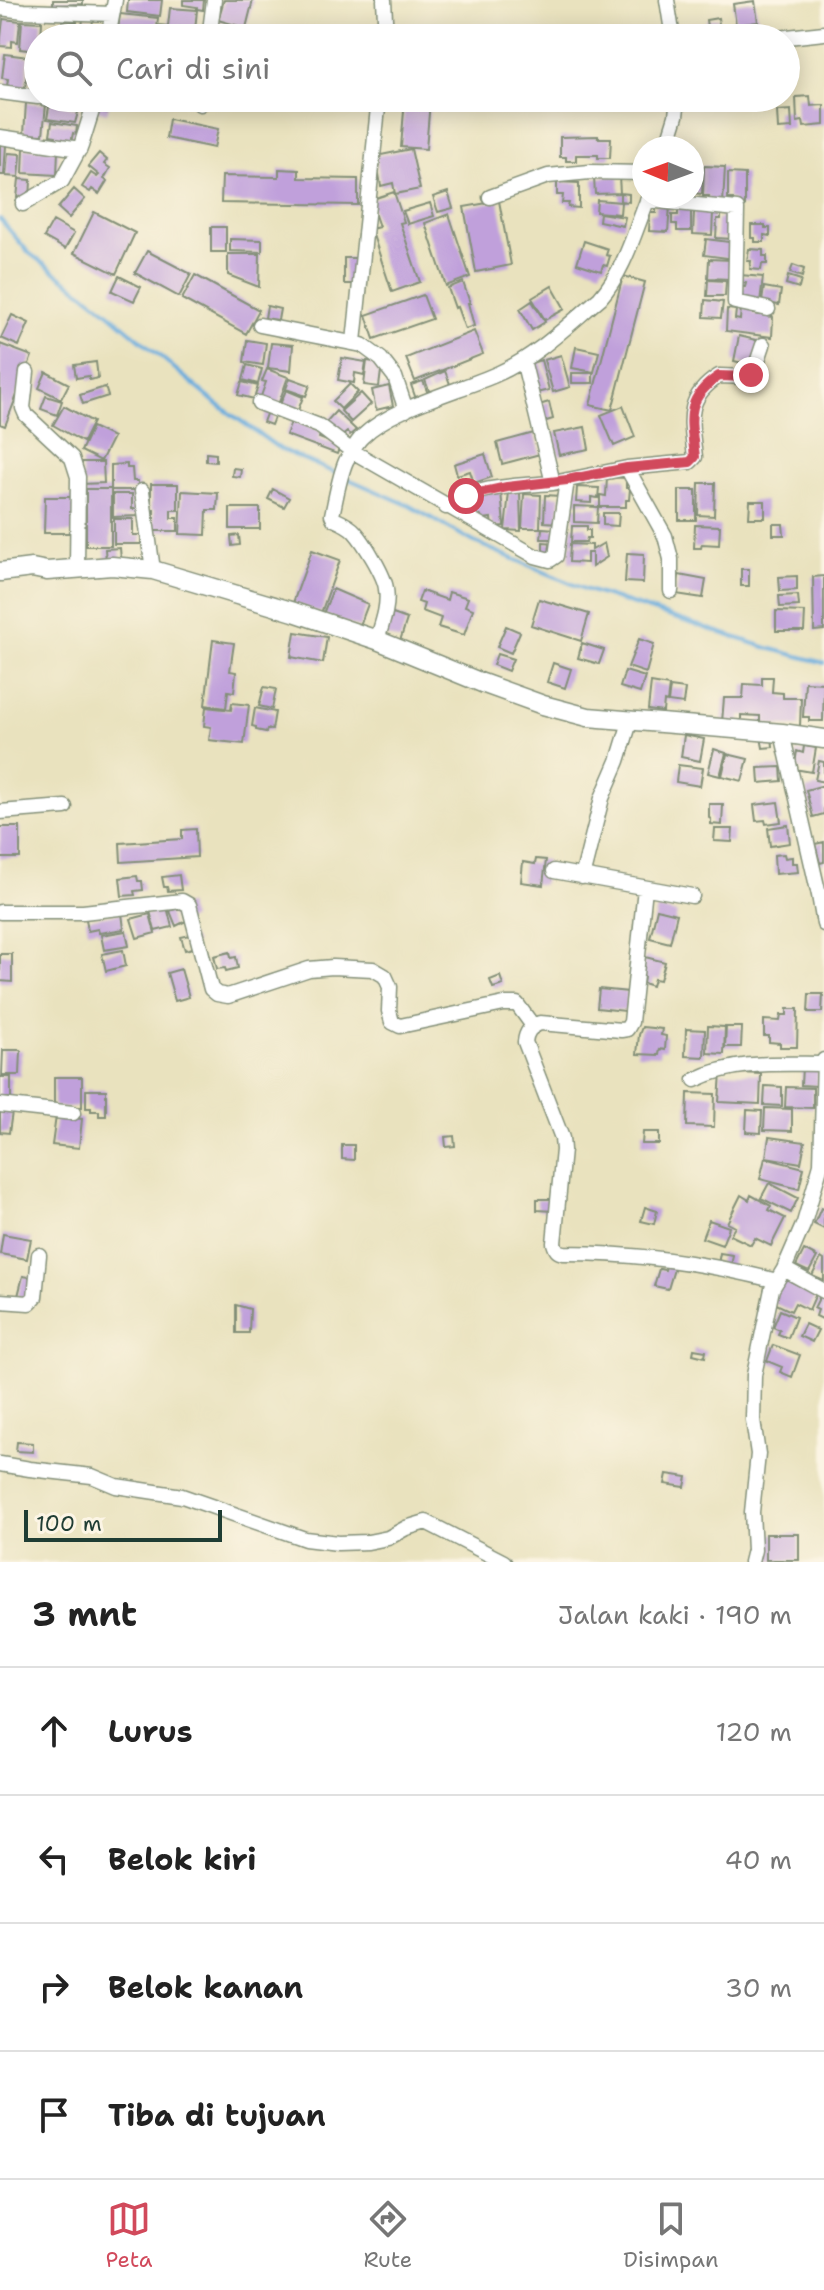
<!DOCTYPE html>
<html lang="id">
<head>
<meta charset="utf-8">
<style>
  :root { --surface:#fff; --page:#f2f2f2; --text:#222; --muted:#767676; --line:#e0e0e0; --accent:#d1495b }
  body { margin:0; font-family:"Shantell Sans",sans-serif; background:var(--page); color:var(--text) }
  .compass { position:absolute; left:632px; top:136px; width:72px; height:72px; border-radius:50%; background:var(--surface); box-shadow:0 4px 20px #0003; rotate:271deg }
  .scale { position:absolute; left:24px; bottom:20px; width:198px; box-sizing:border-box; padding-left:8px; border:4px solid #1f3d34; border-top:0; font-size:22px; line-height:28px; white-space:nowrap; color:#1f3d34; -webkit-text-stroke:6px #fcf5e5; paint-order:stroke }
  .stop { position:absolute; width:24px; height:24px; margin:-18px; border:6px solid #d1495b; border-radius:50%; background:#fff }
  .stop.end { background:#d1495b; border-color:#fff; box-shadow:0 2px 8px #0008 }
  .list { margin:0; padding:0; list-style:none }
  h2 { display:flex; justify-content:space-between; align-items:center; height:104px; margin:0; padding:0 32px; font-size:34px }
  h2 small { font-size:26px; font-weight:400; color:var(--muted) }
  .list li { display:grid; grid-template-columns:52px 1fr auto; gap:24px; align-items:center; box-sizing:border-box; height:128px; padding:0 32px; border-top:2px solid var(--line) }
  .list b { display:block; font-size:30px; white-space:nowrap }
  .list em { font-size:26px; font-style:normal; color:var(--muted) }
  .icon { flex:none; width:44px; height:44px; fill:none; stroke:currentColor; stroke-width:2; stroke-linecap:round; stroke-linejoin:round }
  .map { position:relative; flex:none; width:824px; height:1562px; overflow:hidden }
  .search { position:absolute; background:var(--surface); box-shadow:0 4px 20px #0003; left:24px; right:24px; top:24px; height:88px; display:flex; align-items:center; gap:20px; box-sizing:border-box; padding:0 28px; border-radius:44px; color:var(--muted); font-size:30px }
  .sheet { height:616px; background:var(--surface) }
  nav { display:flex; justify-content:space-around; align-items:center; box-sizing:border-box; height:112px; border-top:2px solid var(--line); background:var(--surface); font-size:22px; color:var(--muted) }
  nav a { display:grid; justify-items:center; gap:4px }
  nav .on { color:var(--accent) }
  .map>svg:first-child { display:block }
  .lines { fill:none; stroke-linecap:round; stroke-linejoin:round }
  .stream { stroke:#68acdd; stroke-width:4 }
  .building { fill:#c0a0db }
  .minor-casing { stroke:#849079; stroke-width:17 }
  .tertiary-casing { stroke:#849079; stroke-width:21 }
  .minor { stroke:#fff; stroke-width:14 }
  .tertiary { stroke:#fff; stroke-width:18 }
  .route { stroke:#d1495b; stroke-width:10 }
</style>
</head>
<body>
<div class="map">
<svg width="824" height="1562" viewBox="0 0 824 1562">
  <rect width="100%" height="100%" fill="#fcf5e5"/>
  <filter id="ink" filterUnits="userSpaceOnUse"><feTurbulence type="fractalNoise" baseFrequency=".0125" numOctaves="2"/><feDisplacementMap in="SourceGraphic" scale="16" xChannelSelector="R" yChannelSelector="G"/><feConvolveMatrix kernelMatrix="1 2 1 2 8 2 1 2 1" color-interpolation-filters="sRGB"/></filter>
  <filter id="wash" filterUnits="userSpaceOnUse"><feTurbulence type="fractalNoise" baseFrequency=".006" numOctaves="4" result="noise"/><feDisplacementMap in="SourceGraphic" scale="32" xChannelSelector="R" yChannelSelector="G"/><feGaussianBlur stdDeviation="1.8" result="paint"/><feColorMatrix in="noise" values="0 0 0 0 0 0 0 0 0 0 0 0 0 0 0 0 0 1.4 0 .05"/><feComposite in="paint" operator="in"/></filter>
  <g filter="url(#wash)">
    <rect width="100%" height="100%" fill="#e9e2be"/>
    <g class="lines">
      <!-- stream -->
      <path class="stream" d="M0,219L29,253L97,303L213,401L280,449L408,505L474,542L584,589L768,648L824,663"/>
    </g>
    <g id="blocks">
      <!-- building -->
      <path class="building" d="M53,0H83V4L53,5Z
        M128,0H162L160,16L127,12Z
        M183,0H204L203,10L197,9V7L183,5Z
        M224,0H253L246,28L218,20Z
        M755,1L758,22L736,25L733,4Z
        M170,8L197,10L195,30L180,27L179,38H158L159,25L168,26Z
        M120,14L158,18L156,38H117Z
        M83,18L93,19L92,29H100V38H78V28L82,29Z
        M718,18L720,31L708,33L706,20Z
        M3,19L20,21L18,42L12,41V47L0,46Z
        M22,21L42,22L41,38H38V51L20,49Z
        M62,21L77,22V38H61Z
        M421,25L422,38H402L401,26Z
        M182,30L197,32L196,38H181Z
        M469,31H477V38H468Z
        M5,54L29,57L25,88L7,86L8,79L2,78Z
        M31,55H38V82L29,81Z
        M810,96L811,106L824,105V125L804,127L803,121L797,122L796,97Z
        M100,98H111L107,113L96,110Z
        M405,99L430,101L426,149L401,147Z
        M50,101L79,109L75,123L47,119Z
        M26,103L46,104L43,135L24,134Z
        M791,110L792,128L778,129L777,111Z
        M169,119L218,129L214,148L166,138Z
        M52,122L77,126L76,134L73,133L71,143L55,141L56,136L50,135Z
        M598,136V138H611L610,158H598V155H576V161H566V157H560V137Z
        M0,145H6L4,175H0Z
        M24,148L58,150L57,175L23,173Z
        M411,149L420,189L395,194L393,183L381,186L376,156Z
        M8,153L21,154L19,177L6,176Z
        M99,153L107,160L104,164L110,168L104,179L107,181L99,194L92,189L90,192L82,187L91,173L97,177L99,175L88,166Z
        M692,165L703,166L702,194L692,193Z
        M704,166L725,167L723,204L708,203L709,196H703Z
        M279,169L299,170V178L358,179V205L221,203L222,176L279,177Z
        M728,173L745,174V206H733V199H728Z
        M619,176L620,193L595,194L594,178Z
        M19,179L31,180L30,200L17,198Z
        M557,182L579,183V208L568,207L569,203H562L563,195H557Z
        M74,189L85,199L69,218L58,208Z
        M394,192L404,222L400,223L420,282L392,292L371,229L379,227L370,200Z
        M448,192L453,208L438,212L433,197Z
        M620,193L629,194V202L620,201Z
        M597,200L621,202L620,214L596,212Z
        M499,201L511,265L476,272L464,207Z
        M430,203L434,216L408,224L403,211Z
        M656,205L670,206L668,232L649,231L650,213H656Z
        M678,208H691V231H677V224H672V215H678Z
        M94,212L135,233L116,274L74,253Z
        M694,212H713L712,235L693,234Z
        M600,213L625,217L623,226L599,221Z
        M449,214L470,277L446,286L425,223Z
        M721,214H735L733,239L716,238L717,219H721Z
        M53,221L74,233L65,249L44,237Z
        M751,225H765V228H770V236L764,235V242H755V238H751Z
        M211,227H226V252H211Z
        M230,239L262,240V252L230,251Z
        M706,239L737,243L735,259L704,255Z
        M584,241L608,249L606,255L610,256L607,266L603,265L601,271L577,263Z
        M749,249L763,250V256H767V264H762L761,270L750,269L751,261H747Z
        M147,251L191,274L179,297L135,273Z
        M228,254H260L259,287L228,275Z
        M344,258H357L356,284H344Z
        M709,259L731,260L730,279L708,278Z
        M793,265L804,269L802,277L790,273Z
        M195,275L259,310L246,334L182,299Z
        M740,275L763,277L760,302L741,296L742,287H745L746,283L739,282Z
        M119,276L141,287L134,301L112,291Z
        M623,276L645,282L612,410L590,405Z
        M788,276L801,280L799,288L786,284Z
        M708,280L726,281L725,296H707Z
        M463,282L470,303H468L474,326L465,329L457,307L455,308L448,288Z
        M552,286L565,309L545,320L532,298Z
        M764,287L781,290L779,305L762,302Z
        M423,295L432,319L374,339L366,315Z
        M705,300L723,302L721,318L704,317Z
        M532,301L545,322L532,330L520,309Z
        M267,306L280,309L278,320L265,318Z
        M741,308H754L753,314L773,317L772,337L726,331L727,309L736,310L735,319L740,320Z
        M12,315L29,323L19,346L1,338Z
        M474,331L483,354L415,381L406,358Z
        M739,336L760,341L755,366L734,361Z
        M247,340L266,343L263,365L244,362Z
        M271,343L293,345L291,371L268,368Z
        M0,344L32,356L5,426L0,424Z
        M576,347L599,352L594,372L572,368Z
        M561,355L570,387L553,392L544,360Z
        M342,358L366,362L364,375L355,373L354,383L338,380Z
        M541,360L549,390L536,393L528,364Z
        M367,361L382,363L379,387L364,385Z
        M96,362L98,378L89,380V376L76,378L74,365Z
        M247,365L262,369L258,384L243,380Z
        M267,369L288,377L278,405L260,399L266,382L262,381Z
        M445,371L450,384L430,393L425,380Z
        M46,372L69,384L61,399L39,388Z
        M572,373H593V383H572Z
        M290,378L310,385L306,396L286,389Z
        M423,381L428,394L416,399L411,385Z
        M242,382L258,386L254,399L238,395Z
        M350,384L358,392L341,409L333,401Z
        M389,386L393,406L376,410L372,390Z
        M105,387L108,396L83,404L80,395Z
        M286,390L303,397L297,413L279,407Z
        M361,393L371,404L351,422L341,411Z
        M46,396L62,401L57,415L41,409Z
        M549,402L553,419L543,422L539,405Z
        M64,406L93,422L83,442L53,425Z
        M623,406L635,437L614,446L601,415Z
        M268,409L276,412L271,425L263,422Z
        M336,411L356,430L350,435L347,432L341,437L326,422Z
        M292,420L321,431L319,438L340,446L337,454L286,435Z
        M92,427L113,437L101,461L81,451Z
        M585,427L589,449L559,455L554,433Z
        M534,433L540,454L502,464L497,443Z
        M206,453L216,454V462L206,461Z
        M485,454L492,477L474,483L470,471L457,475L454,464Z
        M82,462H103L104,483L82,484Z
        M127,464V468H132L133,481H138V490H111V465Z
        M233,468L241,469L240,477L232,476Z
        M607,477L626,478V488H630L629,500H626V507H600V495L606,496Z
        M699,483H715L714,516L698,515Z
        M151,484H178V510H171V518H178V531H154V510H151Z
        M577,487L599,488L598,498L591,497V503L576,502Z
        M86,489H111V546H86Z
        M273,489L289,498L284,507L268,499Z
        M679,490H696V520H679Z
        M182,491L218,493L217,510H207L206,535L180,534Z
        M501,491L504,526L492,527L491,518L476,520L473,494Z
        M509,492H520L521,531L505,530Z
        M113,494H132V509H139V516L113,517Z
        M524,494L541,495L540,528H522Z
        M545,495L560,496L559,523L544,522Z
        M45,497H75L74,533H44Z
        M750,501H765V518H749Z
        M574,506L598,507L597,523L574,522Z
        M230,508H260V529H230Z
        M603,513H619L618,526L603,525Z
        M114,519H133V535H141V544H114Z
        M773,524H783L784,535H773Z
        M695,525L720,526L719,545L702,544L701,548H694Z
        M572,526H587V530H590V538H587L586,542H571Z
        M542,528L556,529V539H541Z
        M239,535L240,545L232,546L231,536Z
        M543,542L556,543V556L543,555Z
        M604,543L607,557L592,567V553H587V563L569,562L570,544L592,545V550Z
        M120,548L121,560L106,561L105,549Z
        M312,550L340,560L321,613L293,603Z
        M627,553L644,554L643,583L625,582Z
        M741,569H749V586H741Z
        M679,575L706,580L703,598L676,594Z
        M797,576V590L780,591L779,577Z
        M824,576V630L814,631L813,577Z
        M333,589L368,604L359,628L323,614Z
        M422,591L447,600L449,592L468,598L465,606L473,609L464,635L438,627L441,618L422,611L424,604L418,602Z
        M798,595L799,606L780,607L779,596Z
        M539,599L589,614L581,641L531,625Z
        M776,611L805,612L804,631H776Z
        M393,614L407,619L400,641L385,635Z
        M506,626L520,632L511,653L497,647Z
        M295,632L327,637L323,663L291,657Z
        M639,639L654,644L646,673L628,667Z
        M213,640L234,643L230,671L236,672L234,692L228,691L226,708L205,705Z
        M582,643L604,650L599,664L578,658Z
        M497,654L513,659L508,671L493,665Z
        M553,663L571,669L565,688L547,682Z
        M625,671L645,677L640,693L620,687Z
        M762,677H773L772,692L783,693V698H801L800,727L760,724V716L741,715V723L722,722L724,698H743L744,684L762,685Z
        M805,682L824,683L823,721H809V717H803Z
        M651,683L669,686L667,702L664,701L663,712L648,710Z
        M264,687L276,689L272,709L259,706Z
        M670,687L685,689L683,704L668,702Z
        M232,703L249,705L244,744L209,740L211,727L204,726L206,707L231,710Z
        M255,708L275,712L272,730L267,729L266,732L256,730V727L252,726Z
        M684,735L704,739L700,761L681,757Z
        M772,736L773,747L763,748L761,737Z
        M804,746L816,748L812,772L794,769L797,751L803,753Z
        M714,749L726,753L720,776L708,773Z
        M727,754L748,759L742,781L722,776Z
        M819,761L824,762V782L815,780Z
        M678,765L703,768L700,786L676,782Z
        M781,767L782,781L759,783L758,768Z
        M824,785V814L813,817L806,790Z
        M778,802L781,822L766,824L765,820L756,821L754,805Z
        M709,804H723L722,825L711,824V819L709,818Z
        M788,825L790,843L770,846L768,828Z
        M0,827H20V858H0Z
        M196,829L197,857L121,862L120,843L182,839V830Z
        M715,829H733L732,842L714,841Z
        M824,842V862L820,863L815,844Z
        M784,854L785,858L792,857V863H797L798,872L775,874L774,855Z
        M536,859L546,860L543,885L521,882L523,862L535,864Z
        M179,875L181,890L168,891L167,887H164L162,877Z
        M137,876L138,881H142L143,890L134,891L135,895L122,896L120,878Z
        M187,904L192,918L176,926L170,911Z
        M167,907L172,927L155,931L150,911Z
        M657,909L677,914L670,943L650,938Z
        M122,913L124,929L99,933L98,929L88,931L86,919Z
        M150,914L155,933L137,938L131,919Z
        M126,931L129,946L104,950L101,935Z
        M190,935L196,943L192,944L193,948L185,950L181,937Z
        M123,950L126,966L106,971L102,954Z
        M230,952L231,958L236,957L238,968L226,971L225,968L217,969L214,956Z
        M0,954H12V982L0,981Z
        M645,957L665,962L660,980L654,979L652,986L643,983L644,976L641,975Z
        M181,969L189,997L175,1001L167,973Z
        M500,976L503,985L493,988L490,980Z
        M599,989L628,992L625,1011L597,1008Z
        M809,994H823L822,1012H808Z
        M787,1009H798L797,1047H780V1043L769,1042V1036H764V1020L780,1021L781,1015H787Z
        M708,1026L725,1027L724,1054L707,1053Z
        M642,1027L662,1029L661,1035L666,1036L665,1050L660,1049L659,1055L637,1054L639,1035Z
        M726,1027H742L741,1047H725Z
        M686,1029L705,1030L704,1057L685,1056Z
        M3,1050H21L20,1075H2Z
        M802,1067L818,1068L817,1086L801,1085Z
        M721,1072L761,1074L760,1104L719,1102Z
        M0,1077H11V1098H0Z
        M54,1077H82V1107H54Z
        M765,1086L782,1087V1106L764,1105Z
        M786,1087L813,1088V1108L785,1107Z
        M86,1090H106V1116H99V1111H91V1108H86Z
        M688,1093L715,1094L714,1127L687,1126Z
        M765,1108L792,1109V1131L764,1130Z
        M0,1110L12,1112L9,1133L0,1132Z
        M747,1110L762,1111L761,1133L746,1132Z
        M56,1116L82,1119L79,1148L52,1145Z
        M643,1132H659V1144H642Z
        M454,1136L455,1146L446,1147L445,1137Z
        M769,1137L805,1142L801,1163L766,1157Z
        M342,1145H354V1160L342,1159Z
        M765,1158L804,1168L799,1189L760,1179Z
        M769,1183L798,1198L791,1213L761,1198Z
        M741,1195L749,1200L751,1195L771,1206L769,1210L785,1218L771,1246L755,1238L751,1245L730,1235L735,1227L727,1223Z
        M537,1199H555V1211L537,1210Z
        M645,1207L657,1211L654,1224L641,1221Z
        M821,1208L824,1209V1229L814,1224Z
        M709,1220L729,1227L722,1245L702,1238Z
        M3,1234L31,1239L27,1259L0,1254Z
        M804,1250L817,1257L809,1272L796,1266Z
        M720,1253L733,1255L731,1267L718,1264Z
        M821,1258L824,1260V1281L812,1276Z
        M666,1266L674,1269L668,1289L654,1286L659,1269L665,1270Z
        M23,1276L35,1278L31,1299L18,1296Z
        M784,1278L816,1294L809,1310L795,1303L791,1311L772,1302Z
        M820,1296L824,1298V1320L816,1316L818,1310L814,1308Z
        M236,1305L250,1309L249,1333H236Z
        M780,1310L796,1317L788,1338L778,1334L780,1330L773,1327Z
        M805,1324L818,1330L812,1342L799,1336Z
        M773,1345L800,1355L792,1377L780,1372L782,1367L767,1361Z
        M694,1349L706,1351L705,1357L693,1354Z
        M17,1442L33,1443V1452L16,1451Z
        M667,1474L687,1477L685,1487L665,1484Z
        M766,1534H799V1560H766Z"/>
    </g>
  </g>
  <g filter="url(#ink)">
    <use href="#blocks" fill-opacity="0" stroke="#849079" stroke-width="2"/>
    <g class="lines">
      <!-- minor casing -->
      <g class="minor-casing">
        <path id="minor" d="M384,0L386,38
          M667,0L673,38
          M0,8L24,11L112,14
          M108,38L115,0
          M209,38L214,0
          M778,38L824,33
          M0,92L38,97
          M44,98L94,105
          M200,104L201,98
          M0,137L80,149
          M666,148L676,116L678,98
          M490,197L548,176L590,172L644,173
          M647,200L737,209L735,302L768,309
          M23,204L62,181L81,146L96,98
          M260,325L362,345L381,359L395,377L406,410
          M354,342L379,98
          M523,360L553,483L627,468L690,462L695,457C691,421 684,398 719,376L748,377L754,372L763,345
          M27,372L23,408L26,415L72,458L78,477L77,568
          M259,403L319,426L352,451L535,556L550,560L556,556L567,480
          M627,468L665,536L671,559V591
          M142,491L153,570
          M446,507C476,485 517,486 553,483
          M377,640C382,624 389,606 386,589C385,576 364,542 355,532C350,526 341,522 334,519L332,515C336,498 339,477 346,461C351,453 356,442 363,436C391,408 459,391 497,374C536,357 568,325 600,298C625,270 635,230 649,196
          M782,733L819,895L824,924
          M0,812L65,807
          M554,871L692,896
          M582,877L602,798L618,761L630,722
          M645,888L631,1022L627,1029L621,1030L540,1023C530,1027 526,1032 525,1042L562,1138L563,1150L554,1243C556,1250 557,1252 564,1253C637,1253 707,1263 777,1281
          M0,912H83L182,901L189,905L211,989L217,994L228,996L309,969L333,967L373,969L385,976L390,987L389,1011L392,1022L400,1026L504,1004H517L533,1026
          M695,1080C735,1060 780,1064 824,1064
          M0,1105L73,1113
          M784,1269L824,1291
          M0,1301L29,1303L35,1297L39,1255
          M0,1464L30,1469L92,1476L116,1486L182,1496L305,1539L338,1543L368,1542L388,1538L406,1528L426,1522L504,1562
          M751,1562L754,1550L752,1512L758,1454L753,1420L754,1375L772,1289L784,1269L804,1223L821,1164L824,1060"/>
      </g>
      <!-- tertiary casing -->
      <g class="tertiary-casing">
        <path id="tertiary" d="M0,572L32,568L47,571L112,566L153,570L294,612L377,640L482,683L543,705L588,717L782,733L824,739"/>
      </g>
      <!-- minor -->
      <use href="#minor" class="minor"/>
      <!-- tertiary -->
      <use href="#tertiary" class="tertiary"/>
    </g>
  </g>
  <g class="lines" filter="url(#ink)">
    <!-- route -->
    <path class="route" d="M466,496L507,487L567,480L627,468L690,462L695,457C691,420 683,400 719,376L748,377L751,375"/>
  </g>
</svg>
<svg class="compass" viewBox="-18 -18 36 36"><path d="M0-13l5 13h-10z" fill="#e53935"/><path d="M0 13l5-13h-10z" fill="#767676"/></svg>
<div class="scale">100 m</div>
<div class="stop" style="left:466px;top:496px"></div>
<div class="stop end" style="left:751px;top:375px"></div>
<div class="search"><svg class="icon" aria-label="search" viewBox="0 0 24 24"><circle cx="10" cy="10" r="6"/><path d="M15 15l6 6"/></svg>Cari di sini</div>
</div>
<section class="sheet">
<h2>3 mnt<small>Jalan kaki · 190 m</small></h2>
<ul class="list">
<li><svg class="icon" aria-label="ahead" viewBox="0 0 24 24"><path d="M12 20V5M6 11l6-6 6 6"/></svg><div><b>Lurus</b></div><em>120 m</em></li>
<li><svg class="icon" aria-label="left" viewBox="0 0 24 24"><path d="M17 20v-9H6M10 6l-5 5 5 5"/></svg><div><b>Belok kiri</b></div><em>40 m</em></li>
<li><svg class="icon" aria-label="right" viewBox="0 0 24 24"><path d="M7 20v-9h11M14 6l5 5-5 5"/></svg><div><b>Belok kanan</b></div><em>30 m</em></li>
<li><svg class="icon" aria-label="arrive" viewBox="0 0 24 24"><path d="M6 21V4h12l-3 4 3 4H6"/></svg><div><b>Tiba di tujuan</b></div></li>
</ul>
</section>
<nav>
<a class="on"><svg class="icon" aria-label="map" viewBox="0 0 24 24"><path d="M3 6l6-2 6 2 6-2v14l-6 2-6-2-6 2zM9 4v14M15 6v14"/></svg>Peta</a>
<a><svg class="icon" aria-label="directions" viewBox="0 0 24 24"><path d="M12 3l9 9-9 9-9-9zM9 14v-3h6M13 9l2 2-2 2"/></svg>Rute</a>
<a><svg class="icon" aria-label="saved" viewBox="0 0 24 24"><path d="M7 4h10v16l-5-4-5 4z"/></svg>Disimpan</a>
</nav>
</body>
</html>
